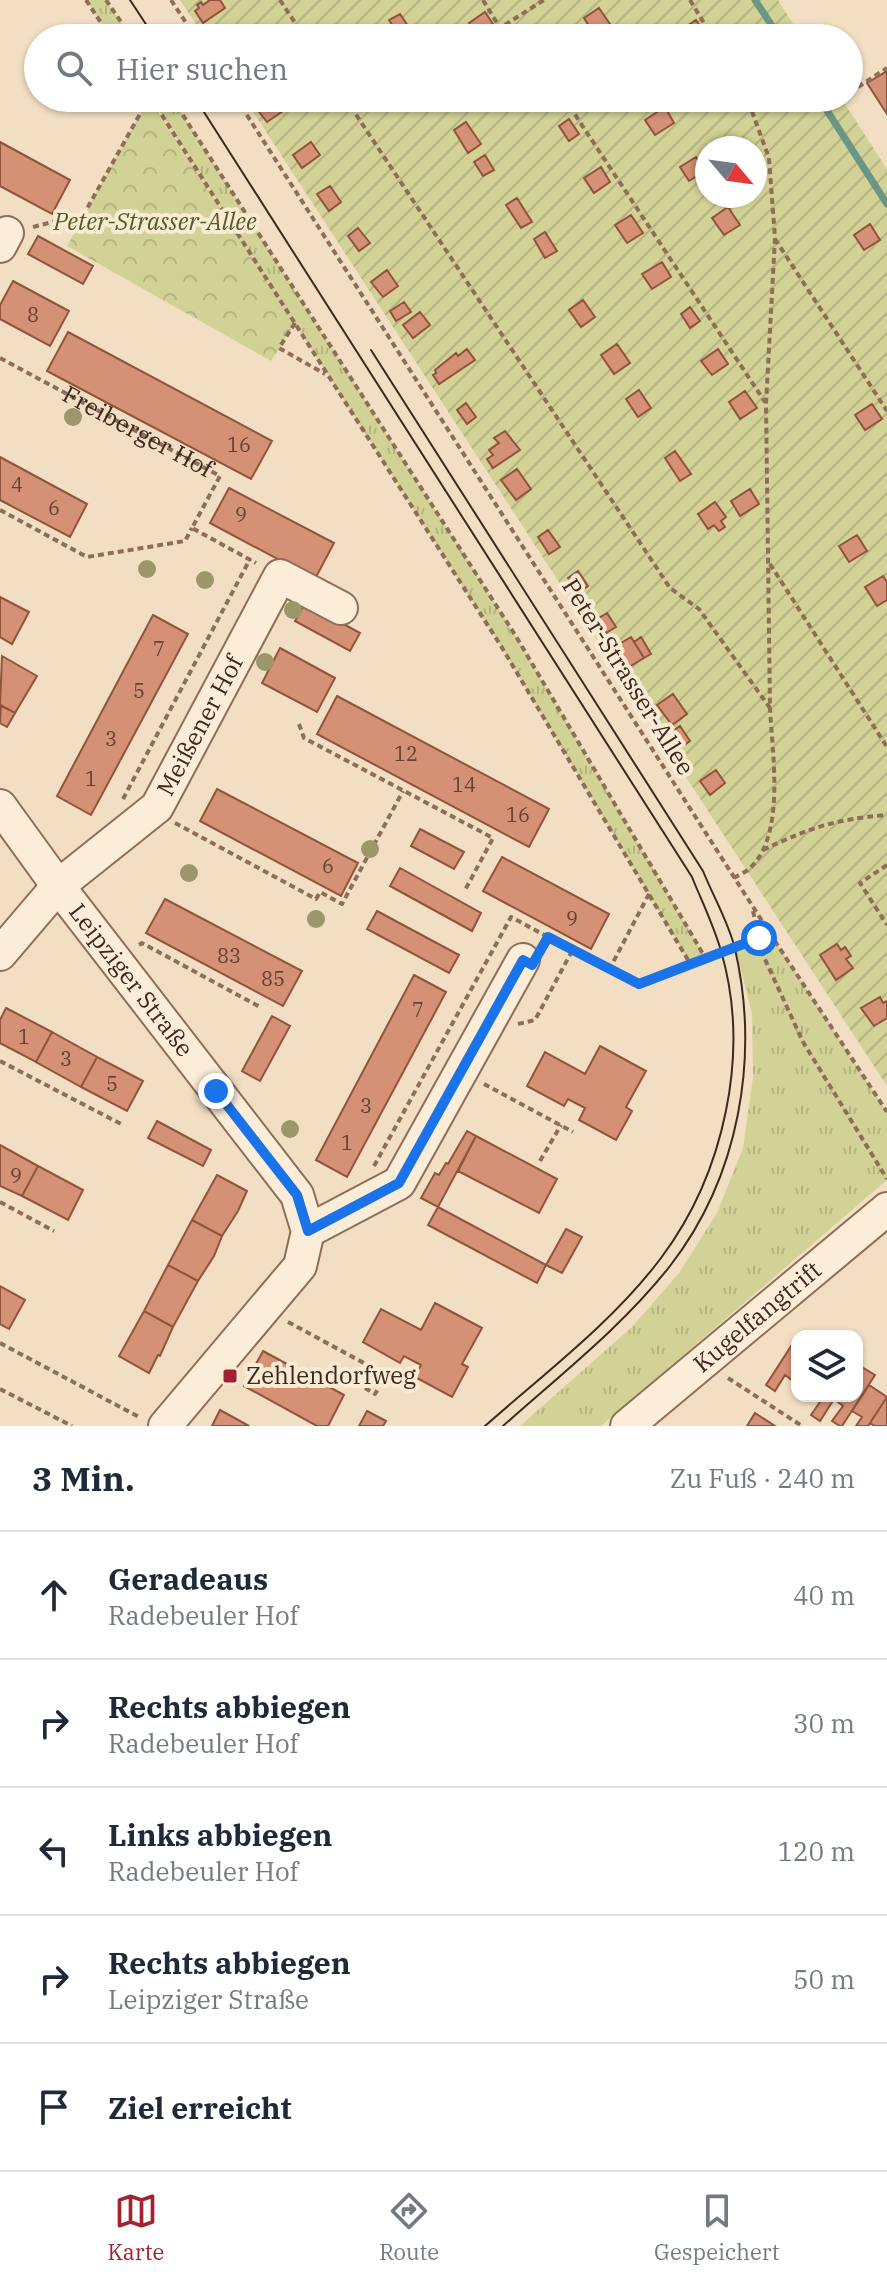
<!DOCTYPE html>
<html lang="de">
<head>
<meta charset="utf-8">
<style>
  :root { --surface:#fff; --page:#f2f2f3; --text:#1f2937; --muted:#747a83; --line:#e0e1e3; --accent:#a42132 }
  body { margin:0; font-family:"IBM Plex Serif",serif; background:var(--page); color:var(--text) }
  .controls { position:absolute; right:24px; bottom:24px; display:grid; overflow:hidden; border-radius:16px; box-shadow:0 2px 6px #0004 }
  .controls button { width:72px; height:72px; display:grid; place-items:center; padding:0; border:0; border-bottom:2px solid var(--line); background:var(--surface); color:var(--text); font:40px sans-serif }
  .compass { position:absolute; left:695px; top:136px; width:72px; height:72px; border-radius:50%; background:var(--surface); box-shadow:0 2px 6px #0004; rotate:119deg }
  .stop { position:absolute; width:24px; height:24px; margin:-18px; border:6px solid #1a73e8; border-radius:50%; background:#fff }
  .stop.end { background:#1a73e8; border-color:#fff; box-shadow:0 2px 8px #0008 }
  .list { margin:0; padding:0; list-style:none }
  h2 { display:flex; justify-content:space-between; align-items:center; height:104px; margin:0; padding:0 32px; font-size:34px }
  h2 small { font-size:26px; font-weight:400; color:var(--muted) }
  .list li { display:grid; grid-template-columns:52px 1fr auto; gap:24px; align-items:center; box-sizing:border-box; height:128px; padding:0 32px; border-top:2px solid var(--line) }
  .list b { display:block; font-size:30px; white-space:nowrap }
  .list p { margin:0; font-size:26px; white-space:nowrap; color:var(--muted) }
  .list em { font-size:26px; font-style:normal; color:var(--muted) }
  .icon { flex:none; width:44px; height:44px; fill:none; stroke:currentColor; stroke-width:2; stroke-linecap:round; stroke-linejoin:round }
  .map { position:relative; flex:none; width:887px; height:1426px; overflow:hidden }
  .search { position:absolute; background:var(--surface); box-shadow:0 2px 6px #0004; left:24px; right:24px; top:24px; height:88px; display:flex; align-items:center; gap:20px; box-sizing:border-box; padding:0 28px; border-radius:44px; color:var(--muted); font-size:30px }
  .sheet { height:744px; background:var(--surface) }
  nav { display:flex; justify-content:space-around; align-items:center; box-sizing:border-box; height:112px; border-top:2px solid var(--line); background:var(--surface); font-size:22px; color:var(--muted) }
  nav a { display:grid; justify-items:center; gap:4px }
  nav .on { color:var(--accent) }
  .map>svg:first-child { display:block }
  .grass { fill:url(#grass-tufts) }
  .park { fill:url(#park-crowns) }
  .garden { fill:url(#garden-furrows); fill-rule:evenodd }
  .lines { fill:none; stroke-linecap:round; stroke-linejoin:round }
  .stream { stroke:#6b9585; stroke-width:7 }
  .building { fill:#d49175; stroke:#91533b; stroke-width:2 }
  .minor-casing { stroke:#8f6e58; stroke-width:36 }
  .path { stroke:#8f6e58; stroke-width:4; stroke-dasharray:6 4; stroke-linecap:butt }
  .minor { stroke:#fcedd8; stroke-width:32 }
  .tram { stroke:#3d291d; stroke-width:2 }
  .tree { fill:#9b976a }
  .route { stroke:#1a73e8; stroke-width:10 }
  .poi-dot { fill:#a42132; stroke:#f9ead4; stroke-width:3 }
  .labels { text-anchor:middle; stroke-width:8; stroke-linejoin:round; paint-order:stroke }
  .number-label { font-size:20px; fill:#634333 }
  .park-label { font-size:24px; font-style:italic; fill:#545c22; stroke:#f9ead4 }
  .street-label { font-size:24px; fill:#3d291d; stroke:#f9ead4 }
  .poi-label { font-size:24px; fill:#3d291d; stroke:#f9ead4; text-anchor:start }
</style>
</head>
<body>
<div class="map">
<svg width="887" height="1426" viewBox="0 0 887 1426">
  <defs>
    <pattern id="grass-tufts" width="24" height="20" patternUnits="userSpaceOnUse" patternTransform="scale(2)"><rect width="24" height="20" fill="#d2d296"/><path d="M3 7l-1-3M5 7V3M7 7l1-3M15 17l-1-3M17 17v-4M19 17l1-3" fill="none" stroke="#b5b481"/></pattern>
    <pattern id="park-crowns" width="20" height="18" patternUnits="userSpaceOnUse" patternTransform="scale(2)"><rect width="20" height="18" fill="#d2d296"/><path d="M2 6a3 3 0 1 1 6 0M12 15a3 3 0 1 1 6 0" fill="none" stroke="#b5b481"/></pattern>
    <pattern id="garden-furrows" width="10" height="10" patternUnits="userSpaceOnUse" patternTransform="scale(2)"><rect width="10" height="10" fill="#d2d296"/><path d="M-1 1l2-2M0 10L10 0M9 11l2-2" fill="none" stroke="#b5b481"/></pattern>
  </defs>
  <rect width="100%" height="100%" fill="#f2dfc3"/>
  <!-- grass -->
  <path class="grass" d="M86,0H106L132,38H111Z
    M151,98H172L517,638L706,959L691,965L501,646Z
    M771,935L887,1112V1180L601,1426H520L632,1327L679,1273L717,1213L743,1148L753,1077L752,1013L735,947Z"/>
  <!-- park -->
  <path class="park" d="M149,98L295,323L271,361L67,246Z"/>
  <!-- garden -->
  <path class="garden" d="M180,0H778L802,38H205Z
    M244,98H841L887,169V1086ZM707,148H755V196H707Z"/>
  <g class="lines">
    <!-- stream -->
    <path class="stream" d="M755,0L780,38
      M819,98L887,204"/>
  </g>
  <!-- building -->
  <path class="building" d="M210,0H220L225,8L203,23L195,11L199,8L197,5L201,2L203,5Z
    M599,8L612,27L596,37L584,18Z
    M485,12L495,27L479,38L469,23Z
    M400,14L416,38H401L398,34L389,20Z
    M696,20L708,38H694L687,26Z
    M887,71V114L867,83Z
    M270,98H282L289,107L267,122L256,108Z
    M665,107L674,123L655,135L645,120Z
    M569,119L579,134L569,141L559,126Z
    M466,122L481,144L468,153L454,130Z
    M0,142L70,180L52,214L0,186Z
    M311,142L320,155L302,168L293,155Z
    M485,155L494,170L483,176L474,162Z
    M696,157L705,171L689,181L680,167Z
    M601,167L610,182L594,193L584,178Z
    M330,186L341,202L329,211L317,194Z
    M517,198L532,222L521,228L506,205Z
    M728,207L740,225L724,235L712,218Z
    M631,215L643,233L627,243L615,225Z
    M870,224L880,240L864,250L854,235Z
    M358,228L370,243L359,251L348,236Z
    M545,232L557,251L545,258L534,239Z
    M38,236L93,266L83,284L28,254Z
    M662,262L671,277L652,289L642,274Z
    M387,270L398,286L383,297L371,282Z
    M13,281L69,311L50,346L0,319V305Z
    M583,300L595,317L581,327L569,310Z
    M404,302L411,312L396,321L390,311Z
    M690,307L700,321L690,328L681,314Z
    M420,312L430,325L413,338L403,325Z
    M68,332L272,441L251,479L47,371Z
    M617,344L630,363L614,374L601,355Z
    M467,349L475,360L439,384L433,375L436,373L435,370L456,353L458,356Z
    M718,349L728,364L712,375L701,361Z
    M639,390L651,408L638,417L626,399Z
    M745,391L757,408L740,419L729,402Z
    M466,403L476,417L467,424L457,410Z
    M872,404L882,419L865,430L855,415Z
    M505,431L520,450L493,468L487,459L493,455L489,450L499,443L494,438Z
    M675,451L691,474L680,481L665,458Z
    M0,457L87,504L70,537L0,500Z
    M517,469L531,489L516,500L501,480Z
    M229,488L334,543L315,579L210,523Z
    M750,489L759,504L740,516L731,501Z
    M715,502L726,517L721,521L725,527L719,531L714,525L708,529L698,514Z
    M548,530L560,547L549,554L538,537Z
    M857,535L867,551L849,562L839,546Z
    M578,571L588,586L578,593L568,578Z
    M883,576L887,582V600L877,606L865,587Z
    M0,597L29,612L12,644L0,637Z
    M305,603L360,633L350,651L295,621Z
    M607,613L616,627L606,633L597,619Z
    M153,615L188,634L91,815L57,796Z
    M631,637L644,658L629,667L616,646Z
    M641,637L651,654L644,658L634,642Z
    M280,648L335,678L317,712L262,683Z
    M2,656L37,676L15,713L0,705Z
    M673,694L687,714L672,725L657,705Z
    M337,696L549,809L529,847L317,734Z
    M1,705L15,713L7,727L0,723Z
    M680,726L690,741L680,748L670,733Z
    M716,770L725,783L710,795L700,781Z
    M217,789L358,863L341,896L200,821Z
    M420,829L464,852L454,869L411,846Z
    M502,857L609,914L591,949L483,891Z
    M400,868L481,913L472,931L390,886Z
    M165,899L302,971L283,1006L146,933Z
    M377,911L459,955L449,973L367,929Z
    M837,944L841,950L845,947L851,956L846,959L853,968L836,980L820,955Z
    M414,975L446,992L347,1177L316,1160Z
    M880,997L883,1003L887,1001V1018L874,1026L861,1008Z
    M6,1008L52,1032L36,1062L0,1043V1020Z
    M272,1016L290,1026L260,1081L242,1071Z
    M52,1032L97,1057L81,1087L36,1062Z
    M600,1046L646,1071L626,1107L632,1111L616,1140L579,1120L585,1108L568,1099L564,1106L527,1086L545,1052L585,1074Z
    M97,1057L143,1081L127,1111L81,1087Z
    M157,1121L211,1150L203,1166L148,1138Z
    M467,1131L476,1136L438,1207L421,1198L435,1173L439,1175L446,1163L448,1164Z
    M476,1136L557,1179L539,1213L458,1171Z
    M0,1145L38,1166L22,1196L0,1186Z
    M38,1166L83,1190L68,1220L22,1196Z
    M217,1175L247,1191L238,1211L222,1236L192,1220Z
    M438,1207L546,1265L537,1283L428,1225Z
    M192,1220L222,1236L214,1256L198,1281L168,1265Z
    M566,1229L582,1237L562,1273L546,1265Z
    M168,1265L198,1281L173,1327L144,1311Z
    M0,1286L25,1300L9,1329L0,1324Z
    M435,1303L482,1328L462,1364L468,1367L452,1397L415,1377L421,1365L404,1356L400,1363L363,1342L381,1309L421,1330Z
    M144,1311L173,1327L160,1356L158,1355L149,1373L119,1356Z
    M797,1337V1375L793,1381L785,1375L775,1391L766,1385Z
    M263,1351L344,1395L328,1426H317L244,1386Z
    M857,1364L875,1375L842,1426H840L832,1421L843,1406L834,1399L836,1396H857Z
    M869,1385L887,1397L868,1426H856L862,1417L852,1411Z
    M817,1396H836L820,1421L811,1415L822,1399Z
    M887,1397V1426H875L870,1423Z
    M220,1410L249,1426H212Z
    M367,1411L386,1421L383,1426H359Z
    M755,1413L775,1426H747Z"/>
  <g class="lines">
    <!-- minor casing -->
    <g class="minor-casing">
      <g id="minor">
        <path d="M0,246L7,233"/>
        <path id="s2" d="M0,806L58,886L297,1195L308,1231L300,1266L165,1426"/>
        <path id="s3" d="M0,954L58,886L157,807L280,576L341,608"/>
        <path d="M308,1231L399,1183L523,960"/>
        <path id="s4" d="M627,1426L887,1209"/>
      </g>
    </g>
    <!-- path -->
    <g class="path">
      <path d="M86,0L111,38"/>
      <path d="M106,0L132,38"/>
      <path d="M171,0L196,38"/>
      <path d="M280,0L305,38"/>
      <path d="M483,0L500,28"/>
      <path d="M690,0L713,38"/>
      <path d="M522,38L500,28L544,0"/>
      <path d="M858,87L887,68"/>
      <path d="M151,98L501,646L691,965"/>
      <path d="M172,98L517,638L706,959"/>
      <path d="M236,98L771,935L887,1112"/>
      <path d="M345,98L670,588L699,609L770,708L766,404L775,238L769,158L747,98"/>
      <path d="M564,98L765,402"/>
      <path d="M33,227L84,214L149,98"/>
      <path d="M775,239L887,411"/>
      <path d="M295,323L279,348L325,374"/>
      <path id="s1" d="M0,358L220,476L192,528L256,563"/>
      <path d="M0,510L87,557L185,541L192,528"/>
      <path d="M770,564L887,747"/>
      <path d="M299,724L304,738L493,838L464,892"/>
      <path d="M123,799L250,559"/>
      <path d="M175,823L316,899L320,892L342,904L403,791"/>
      <path d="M763,850C809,828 836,819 887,815"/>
      <path d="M887,865L860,883L887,925"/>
      <path d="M734,878C739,875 746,872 750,868C786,835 772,752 770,708"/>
      <path d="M753,911L763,955L803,1042L887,1179"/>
      <path d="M547,940L548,937L639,984L771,935"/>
      <path d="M139,945L142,943L260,1007"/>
      <path d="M609,970L650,892"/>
      <path d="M518,1024L535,1020L572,951"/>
      <path d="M0,1061L123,1125"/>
      <path d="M484,1084L573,1132"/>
      <path d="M540,1161L561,1125"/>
      <path d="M374,1166L511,917L548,937"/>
      <path d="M0,1202L54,1231"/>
      <path d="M288,1322L412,1389"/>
      <path d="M0,1343L139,1417"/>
      <path d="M728,1378L802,1426"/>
      <path d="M365,1388L375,1394L386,1375"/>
      <path d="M0,1389L72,1426"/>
    </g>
    <!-- minor -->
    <use href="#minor" class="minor"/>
    <!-- tram -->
    <path class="tram" d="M130,0L155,38
      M195,98L692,877C702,902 714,926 721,951C751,1053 724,1174 661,1258C613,1322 545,1373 485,1426
      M371,350L703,871C713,896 729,923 735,949C760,1058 739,1177 670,1266C622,1327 560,1375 503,1426"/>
  </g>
  <!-- trees -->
  <g class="tree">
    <circle cx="73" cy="417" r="9"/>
    <circle cx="147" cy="569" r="9"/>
    <circle cx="205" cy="580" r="9"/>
    <circle cx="293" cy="610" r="9"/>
    <circle cx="265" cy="662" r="9"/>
    <circle cx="370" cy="849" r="9"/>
    <circle cx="189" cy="873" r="9"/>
    <circle cx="316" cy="919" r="9"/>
    <circle cx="290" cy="1129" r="9"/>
  </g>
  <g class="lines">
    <!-- route -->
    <path class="route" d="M216,1091L297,1195L308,1231L399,1183L523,960L532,965L548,937L639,984L759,938"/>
  </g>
  <!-- markers -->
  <rect class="poi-dot" x="222" y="1368" width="16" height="16" rx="4"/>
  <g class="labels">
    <!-- number labels -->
    <g class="number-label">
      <text x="33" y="322">8</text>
      <text x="239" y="452">16</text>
      <text x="17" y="492">4</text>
      <text x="54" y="515">6</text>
      <text x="241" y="522">9</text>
      <text x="159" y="656">7</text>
      <text x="139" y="698">5</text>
      <text x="111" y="746">3</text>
      <text x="406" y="761">12</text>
      <text x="91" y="786">1</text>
      <text x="464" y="792">14</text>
      <text x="518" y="822">16</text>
      <text x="328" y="873">6</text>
      <text x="572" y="926">9</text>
      <text x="229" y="963">83</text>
      <text x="273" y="986">85</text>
      <text x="418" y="1017">7</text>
      <text x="24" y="1044">1</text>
      <text x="66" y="1066">3</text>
      <text x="112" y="1091">5</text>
      <text x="366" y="1113">3</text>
      <text x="347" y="1150">1</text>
      <text x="16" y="1183">9</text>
    </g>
    <!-- park labels -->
    <g class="park-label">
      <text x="155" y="230">Peter-Strasser-Allee</text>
    </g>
    <!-- street labels -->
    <g class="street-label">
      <text dy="8" stroke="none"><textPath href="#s1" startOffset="156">Freiberger Hof</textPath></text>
      <text transform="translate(628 677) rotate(58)" y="8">Peter-Strasser-Allee</text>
      <text dy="8" stroke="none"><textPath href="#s3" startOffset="308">Meißener Hof</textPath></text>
      <text dy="8" stroke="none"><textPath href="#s2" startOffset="218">Leipziger Straße</textPath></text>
      <text dy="8" stroke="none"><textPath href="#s4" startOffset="170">Kugelfangtrift</textPath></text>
    </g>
    <!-- poi labels -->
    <g class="poi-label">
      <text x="246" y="1384">Zehlendorfweg</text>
    </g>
  </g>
</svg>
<div class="controls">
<button><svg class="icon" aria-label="layers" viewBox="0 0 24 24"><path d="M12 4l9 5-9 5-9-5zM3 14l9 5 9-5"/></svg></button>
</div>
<svg class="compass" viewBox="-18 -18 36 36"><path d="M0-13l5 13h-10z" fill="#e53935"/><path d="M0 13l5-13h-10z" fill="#747a83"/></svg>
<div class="stop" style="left:759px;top:938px"></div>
<div class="stop end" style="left:216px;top:1091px"></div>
<div class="search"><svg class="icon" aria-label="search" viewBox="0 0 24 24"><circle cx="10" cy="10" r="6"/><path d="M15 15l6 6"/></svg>Hier suchen</div>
</div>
<section class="sheet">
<h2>3 Min.<small>Zu Fuß · 240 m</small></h2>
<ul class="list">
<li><svg class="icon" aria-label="ahead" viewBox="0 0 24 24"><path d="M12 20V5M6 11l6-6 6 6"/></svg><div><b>Geradeaus</b><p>Radebeuler Hof</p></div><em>40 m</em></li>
<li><svg class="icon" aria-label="right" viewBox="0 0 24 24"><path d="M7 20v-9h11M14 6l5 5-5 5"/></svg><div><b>Rechts abbiegen</b><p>Radebeuler Hof</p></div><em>30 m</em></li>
<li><svg class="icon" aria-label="left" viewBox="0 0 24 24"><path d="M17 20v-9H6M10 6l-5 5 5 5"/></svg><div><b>Links abbiegen</b><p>Radebeuler Hof</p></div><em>120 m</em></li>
<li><svg class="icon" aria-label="right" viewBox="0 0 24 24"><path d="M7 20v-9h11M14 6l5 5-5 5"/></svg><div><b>Rechts abbiegen</b><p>Leipziger Straße</p></div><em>50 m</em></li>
<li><svg class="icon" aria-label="arrive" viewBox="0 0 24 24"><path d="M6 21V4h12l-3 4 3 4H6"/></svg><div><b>Ziel erreicht</b></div></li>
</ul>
</section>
<nav>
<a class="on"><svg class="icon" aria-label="map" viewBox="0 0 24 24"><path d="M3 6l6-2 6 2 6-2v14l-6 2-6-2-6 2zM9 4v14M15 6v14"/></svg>Karte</a>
<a><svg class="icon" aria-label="directions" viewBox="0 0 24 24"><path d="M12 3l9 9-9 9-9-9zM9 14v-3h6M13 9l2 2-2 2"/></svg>Route</a>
<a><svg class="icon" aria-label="saved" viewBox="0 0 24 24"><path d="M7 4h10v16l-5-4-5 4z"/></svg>Gespeichert</a>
</nav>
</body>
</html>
